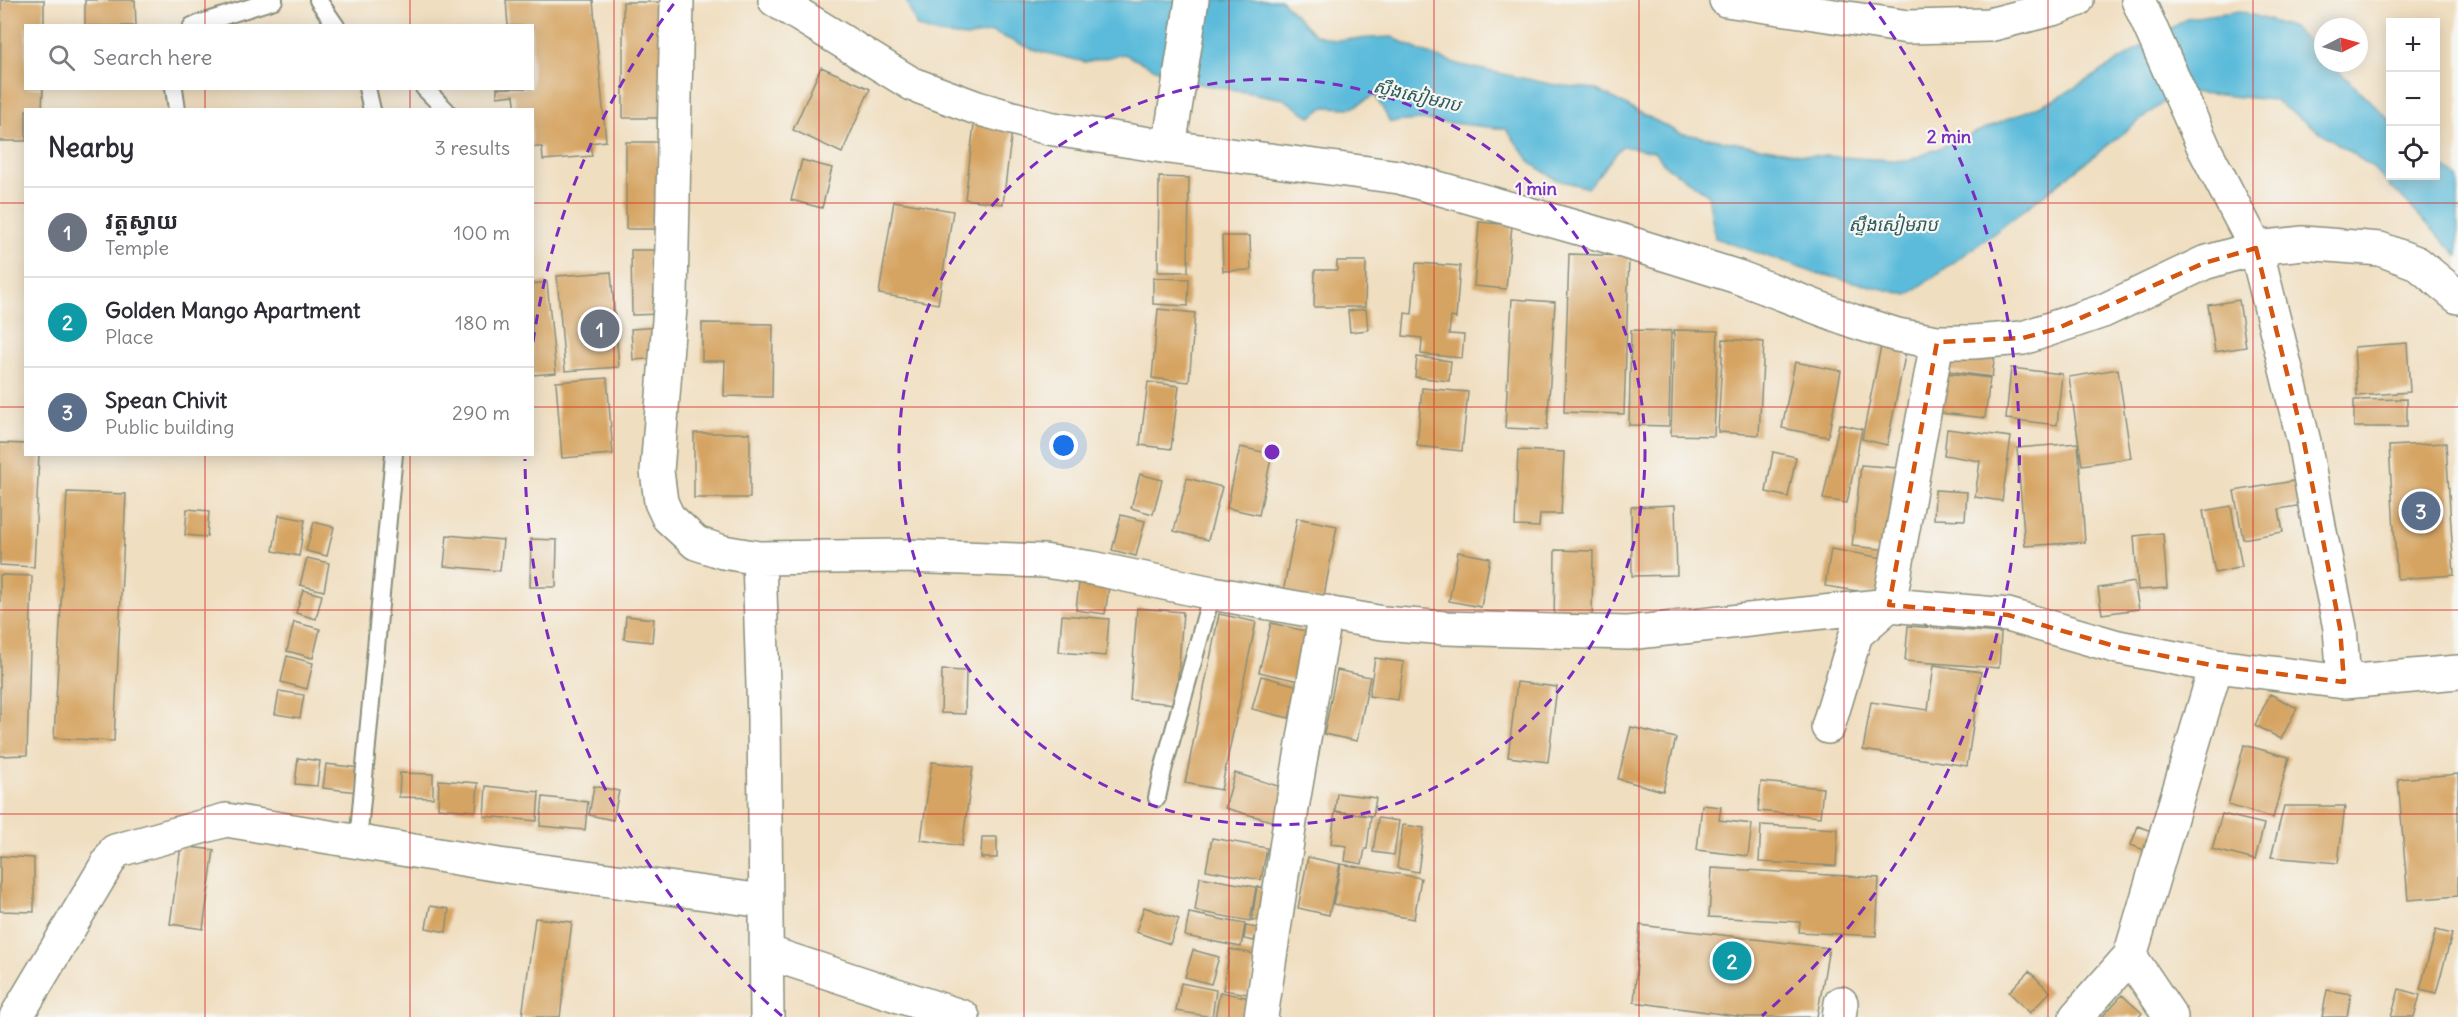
<!DOCTYPE html>
<html lang="en">
<head>
<meta charset="utf-8">
<style>
  :root { --surface:#fff; --page:#f7f7f7; --text:#2b2b33; --muted:#7c7c81; --line:#e1e1e2; --accent:#0b8043 }
  body { margin:0; font-family:Delius,"Noto Sans Khmer",sans-serif; background:var(--page); color:var(--text) }
  .controls { position:absolute; right:18px; top:18px; display:grid; overflow:hidden; border-radius:0px; box-shadow:0 3px 15px #0003 }
  .controls button { width:54px; height:54px; display:grid; place-items:center; padding:0; border:0; border-bottom:2px solid var(--line); background:var(--surface); color:var(--text); font:30px sans-serif }
  .compass { position:absolute; left:2314px; top:18px; width:54px; height:54px; border-radius:50%; background:var(--surface); box-shadow:0 3px 15px #0003; rotate:84deg }
  .you { position:absolute; left:1064px; top:446px; width:21px; height:21px; margin:-15px; border:4px solid #fff; border-radius:50%; background:#1a73e8; box-shadow:0 0 0 9px #1a73e833 }
  .badge { display:grid; place-items:center; width:39px; height:39px; border-radius:50%; background:var(--accent); color:#fff; font-size:20px; font-weight:700 }
  .pin { position:absolute; translate:-50% -50%; border:3px solid #fff; box-shadow:0 2px 6px #0006 }
  .list { margin:0; padding:0; list-style:none }
  h2 { display:flex; justify-content:space-between; align-items:center; height:78px; margin:0; padding:0 24px; font-size:26px }
  h2 small { font-size:20px; font-weight:400; color:var(--muted) }
  .list li { display:grid; grid-template-columns:39px 1fr auto; gap:18px; align-items:center; box-sizing:border-box; height:90px; padding:0 24px; border-top:2px solid var(--line) }
  .list b { display:block; font-size:22px; white-space:nowrap }
  .list p { margin:0; font-size:20px; white-space:nowrap; color:var(--muted) }
  .list em { font-size:20px; font-style:normal; color:var(--muted) }
  .icon { flex:none; width:33px; height:33px; fill:none; stroke:currentColor; stroke-width:2; stroke-linecap:round; stroke-linejoin:round }
  .map { position:relative; flex:none; width:2458px; height:1017px; overflow:hidden }
  .search { position:absolute; background:var(--surface); box-shadow:0 3px 15px #0003; left:24px; top:24px; width:510px; height:66px; display:flex; align-items:center; gap:15px; box-sizing:border-box; padding:0 21px; border-radius:0px; color:var(--muted); font-size:22px }
  .panel { position:absolute; background:var(--surface); box-shadow:0 3px 15px #0003; left:24px; top:108px; width:510px; height:348px; border-radius:0px }
  .map>svg:first-child { display:block }
  .water { fill:#5cbbda; stroke:#3e7c87; stroke-width:1.5 }
  .building { fill:#d6a462 }
  .lines { fill:none; stroke-linecap:round; stroke-linejoin:round }
  .lane-casing { stroke:#888e7a; stroke-width:20 }
  .street-casing { stroke:#888e7a; stroke-width:36 }
  .secondary-casing { stroke:#888e7a; stroke-width:36 }
  .lane { stroke:#fff; stroke-width:16 }
  .street { stroke:#fff; stroke-width:33 }
  .secondary { stroke:#fff; stroke-width:33 }
  .marked { fill:none; stroke:#d45610; stroke-width:4.5; stroke-dasharray:12 8; stroke-linejoin:round }
  .grid { fill:none; stroke:#d62828; stroke-width:1.5; stroke-opacity:0.55 }
  .ring { fill:none; stroke:#7b2cbf; stroke-width:3; stroke-dasharray:10 8 }
  .labels { text-anchor:middle; stroke-width:4.5; stroke-linejoin:round; paint-order:stroke }
  .water-label { font-size:18px; font-style:italic; fill:#2e5c5e; stroke:#f6f6f2 }
  .centre { fill:#7b2cbf; stroke:#f6f6f2; stroke-width:3 }
  .ring-label { font-size:18px; text-anchor:middle; font-weight:bold; fill:#7b2cbf; stroke:#f6f6f2; stroke-width:4.5; stroke-linejoin:round; paint-order:stroke }
</style>
</head>
<body>
<div class="map">
<svg width="2458" height="1017" viewBox="0 0 2458 1017">
  <rect width="100%" height="100%" fill="#f6f6f2"/>
  <filter id="ink" filterUnits="userSpaceOnUse"><feTurbulence type="fractalNoise" baseFrequency=".0167" numOctaves="2"/><feDisplacementMap in="SourceGraphic" scale="12" xChannelSelector="R" yChannelSelector="G"/><feConvolveMatrix kernelMatrix="1 2 1 2 8 2 1 2 1" color-interpolation-filters="sRGB"/></filter>
  <filter id="wash" filterUnits="userSpaceOnUse"><feTurbulence type="fractalNoise" baseFrequency=".008" numOctaves="4" result="noise"/><feDisplacementMap in="SourceGraphic" scale="24" xChannelSelector="R" yChannelSelector="G"/><feGaussianBlur stdDeviation="1.35" result="paint"/><feColorMatrix in="noise" values="0 0 0 0 0 0 0 0 0 0 0 0 0 0 0 0 0 1.4 0 .05"/><feComposite in="paint" operator="in"/></filter>
  <g filter="url(#wash)">
    <rect width="100%" height="100%" fill="#f0dec0"/>
    <!-- water -->
    <path class="water" d="M906,0H1123L1134,2L1163,0H1281L1314,34L1334,40L1392,37L1420,51L1461,65L1555,85L1595,89L1679,133L1806,155L1908,161L2058,98L2188,18L2240,11L2293,28L2323,56V63H2330L2390,120V176H2436V160L2458,178V256L2372,167L2273,100L2178,91L1993,234L1908,295L1812,272L1715,238L1708,194L1667,167L1654,152L1622,146L1588,188L1555,179L1532,164L1506,129L1422,120L1390,122L1375,95L1352,108L1324,107L1311,117L1284,99L1179,80L1124,54L1085,62L1034,50L992,32L967,37L938,34L917,27Z"/>
    <g id="blocks">
      <!-- building -->
      <path class="building" d="M1,0H44V26H26V88H43L42,110H26V141H0Z
        M85,0H135L136,26H85Z
        M506,0H593L606,141L590,143L592,156L543,160L542,147H532V110H516L514,95L497,97V88H532V26H508Z
        M623,2H666V118H623Z
        M821,67L870,89L842,153L793,130Z
        M975,116L1013,121L1003,204L965,199Z
        M626,142H658L659,229H626Z
        M802,160L832,168L822,208L791,200Z
        M1159,177L1189,178L1188,272H1158Z
        M894,201L953,211L938,304L879,294Z
        M1479,222L1512,225L1506,289L1474,286Z
        M1222,236H1250L1251,270L1223,271Z
        M631,250H661L662,314L632,315Z
        M1569,254L1629,256L1624,414L1564,412Z
        M1337,261H1366L1365,307H1314L1315,270H1337Z
        M1416,263L1460,266L1456,318L1451,317L1449,334L1464,335L1462,358L1421,354L1422,338L1403,336L1405,313L1412,314Z
        M611,272L619,367L565,371L557,276Z
        M1153,278L1189,279L1188,306L1153,304Z
        M547,282L556,373L532,375V284Z
        M1512,299L1555,302L1547,430L1505,428Z
        M2239,300L2246,347L2215,352L2208,305Z
        M1158,309L1195,313L1189,382L1152,378Z
        M1366,309L1368,330L1350,332L1348,311Z
        M702,323L773,324L772,397L724,396L725,361H702Z
        M660,327L662,358L633,360L631,329Z
        M1631,330L1671,331L1669,426L1629,425Z
        M1674,330L1718,331L1714,436L1671,435Z
        M1723,339L1764,342L1759,435L1718,432Z
        M2407,343L2410,392L2357,396L2354,347Z
        M1881,346L1906,351L1887,445L1862,439Z
        M1950,348L1995,353L1992,377L1947,371Z
        M1417,357L1451,361L1449,381L1415,377Z
        M1795,362L1841,371L1828,437L1782,428Z
        M2011,368L2062,374L2057,425L2006,419Z
        M2118,369L2131,458L2082,465L2069,377Z
        M1945,373L1990,378L1985,418L1941,413Z
        M607,378L613,454L562,458L556,382Z
        M1148,382L1179,386L1171,449L1140,445Z
        M1422,388L1468,392L1462,451L1417,446Z
        M2407,399V427H2354V400Z
        M1839,424L1862,429L1847,503L1823,499Z
        M1947,429L2011,437L2002,501L1975,497L1980,461L1944,455Z
        M694,433H750V498H694Z
        M0,443L26,444V454H39L34,567L0,565Z
        M2078,443L2085,542L2025,546L2017,448Z
        M2446,443L2454,575L2397,579L2389,446Z
        M1240,447L1272,454L1259,515L1227,508Z
        M1518,450L1564,452L1561,514H1540L1539,527L1515,526Z
        M1773,452L1796,457L1788,497L1766,492Z
        M1861,465L1898,468L1889,550L1852,546Z
        M1140,474L1162,480L1153,514L1131,508Z
        M1187,478L1222,487L1208,540L1174,531Z
        M2299,480L2303,505L2279,509L2283,532L2243,539L2234,491Z
        M1935,490L1967,492L1965,520L1934,519Z
        M67,492L126,494L114,741L54,738Z
        M1675,505L1677,575L1632,576L1631,507Z
        M2231,506L2242,567L2215,573L2203,511Z
        M187,509L209,511L207,537L185,535Z
        M279,515L305,520L299,556L273,551Z
        M1121,515L1145,521L1136,556L1112,550Z
        M1297,518L1337,526L1323,601L1283,593Z
        M314,522L334,527L327,556L306,551Z
        M2163,533L2167,588L2138,590L2134,536Z
        M447,535L503,540L500,571L444,566Z
        M531,539L557,540L556,587H530Z
        M1831,549L1895,560L1889,596L1825,586Z
        M1555,550L1593,551L1592,627L1554,626Z
        M1458,552L1490,558L1481,607L1449,601Z
        M307,558L329,563L324,591L300,585Z
        M0,575L32,576L27,755L0,756Z
        M2134,582L2139,609L2102,614L2098,588Z
        M1079,583L1109,587L1105,614L1076,610Z
        M303,590L322,595L316,619L296,613Z
        M1137,608L1183,612L1176,704L1130,700Z
        M1219,614L1256,622L1221,790L1185,783Z
        M1062,615L1109,619L1106,656L1059,652Z
        M626,616L654,619L652,642L624,639Z
        M294,622L320,629L313,658L287,651Z
        M1271,623L1310,632L1299,681L1259,672Z
        M1908,626L2001,633L1999,668L1905,661Z
        M287,656L313,663L307,689L281,682Z
        M1375,658L1404,662L1398,700L1369,696Z
        M1934,665L1981,672L1967,766L1863,750L1871,702L1928,710Z
        M942,670L966,671L965,714L941,713Z
        M1337,670L1370,677L1357,741L1324,734Z
        M1261,676L1298,686L1289,718L1252,709Z
        M1517,682L1557,687L1548,762L1508,757Z
        M279,691L304,695L300,718L275,714Z
        M2270,694L2297,708L2281,739L2255,725Z
        M1631,727L1676,738L1663,791L1618,779Z
        M2244,745L2289,757L2273,818L2228,805Z
        M298,758L320,761L317,786L295,784Z
        M932,762L973,767L962,846L921,840Z
        M326,764L360,768L358,792L323,788Z
        M400,773L433,774V798L399,797Z
        M1235,773L1288,789L1278,823L1225,808Z
        M2458,774V896L2408,900L2398,779Z
        M439,780L478,783L476,811L438,808Z
        M1761,782L1823,788L1820,817L1758,811Z
        M486,786L539,792L537,821L484,816Z
        M594,786L619,791L613,820L589,815Z
        M1337,793L1376,798L1373,816L1335,811Z
        M543,797L588,802L585,830L540,826Z
        M1702,805L1721,807L1719,820L1752,824L1748,856L1697,850Z
        M2284,806H2345L2338,863L2271,857Z
        M1335,812L1371,816L1367,849H1365L1362,864L1345,861L1347,846L1331,844Z
        M2222,814L2264,824L2255,860L2212,849Z
        M1378,818L1399,821L1394,855L1373,852Z
        M1403,825L1424,828L1418,872L1397,868Z
        M1761,825L1838,829L1836,866L1759,862Z
        M2138,826L2161,835L2154,854L2131,845Z
        M982,837H997V858H981Z
        M1212,838L1267,848L1261,880L1206,870Z
        M181,846L214,850L203,929L170,924Z
        M0,856L34,858V912L0,911Z
        M1308,857L1340,864L1329,915L1298,908Z
        M1341,864L1421,878L1414,919L1333,904Z
        M1712,868L1879,878L1876,936L1799,932L1800,922L1709,917Z
        M1200,877L1256,887L1250,921L1195,911Z
        M1257,887L1271,889L1265,922L1252,920Z
        M430,906L449,909L446,932L426,928Z
        M1144,907L1179,919L1170,944L1136,932Z
        M1189,913L1245,924L1241,947L1185,936Z
        M535,918L572,922L560,1017H522Z
        M1640,925L1829,948L1817,1017H1744L1634,1002Z
        M1246,926L1257,928L1254,941L1244,939Z
        M2436,930L2452,934L2436,993L2420,989Z
        M1230,949L1255,954L1248,994L1223,990Z
        M1193,950L1219,957L1211,984L1185,977Z
        M2029,971L2050,992L2030,1013L2009,992Z
        M1181,983L1216,990L1212,1017L1176,1011Z
        M2399,989L2420,995L2414,1017H2391Z
        M2327,990L2351,994L2347,1017H2322Z
        M1220,992L1250,998L1247,1017H1215Z
        M2122,995L2142,1013L2139,1017H2102Z"/>
    </g>
  </g>
  <g filter="url(#ink)">
    <use href="#blocks" fill-opacity="0" stroke="#888e7a" stroke-width="1.5"/>
    <g class="lines">
      <!-- lane casing -->
      <g class="lane-casing">
        <path id="lane" d="M318,0L336,26
          M192,26L274,0
          M174,88L177,110
          M367,88L372,110
          M424,88L446,110
          M1157,798L1163,770L1212,593
          M358,842L394,454"/>
      </g>
      <!-- street casing -->
      <g class="street-casing">
        <path id="street" d="M677,0L671,295L657,471L661,502L668,517L696,543L723,552L759,558L904,556L1044,561L1092,568L1212,593L1383,623L1445,628L1628,633L1889,605L2008,615L2118,647L2216,666L2344,682L2458,672
          M775,0L912,84L977,108L1048,128L1169,147L1399,177L1610,237L1738,277L1853,321L1897,335L1937,342H1973L2023,338L2103,311L2204,263L2256,248L2303,243L2380,249L2417,263L2458,297
          M2138,0L2205,150L2256,248L2304,442L2320,532L2340,628L2344,682
          M1169,147L1192,0
          M759,558L764,719L767,1017
          M1828,727L1856,634L1889,605L1937,342
          M766,952L963,1017
          M2130,956L2171,1017
          M16,1017L115,851L226,820L499,865L764,901
          M1261,1017L1292,808L1326,612
          M1839,1017L1841,1003
          M2076,1017L2130,956L2216,666"/>
      </g>
      <!-- secondary casing -->
      <g class="secondary-casing">
        <path id="secondary" d="M1726,0L1908,27L1989,25L2056,8L2077,0"/>
      </g>
      <!-- lane -->
      <use href="#lane" class="lane"/>
      <!-- street -->
      <use href="#street" class="street"/>
      <!-- secondary -->
      <use href="#secondary" class="secondary"/>
    </g>
  </g>
  <!-- marked area -->
  <path class="marked" d="M2256,248L2304,442L2340,628L2344,682L2216,666L2118,647L2008,615L1889,605L1937,342L2023,338L2056,329L2204,263Z"/>
  <!-- grid -->
  <path class="grid" d="M205,0V26M410,0V26M614,0V1017M819,0V1017M1024,0V1017M1229,0V1017M1434,0V1017M1639,0V1017M1844,0V1017M2048,0V1017M2253,0V1017M205,88V110M410,88V110M0,203H26M532,203H2458M0,407H26M532,407H2458M205,454V1017M410,454V1017M0,610H2458M0,814H2458"/>
  <!-- distance rings -->
  <g class="ring">
    <circle cx="1272" cy="452" r="373"/>
    <path d="M782 1016A747 747 0 0 1 525 459M533 342A747 747 0 0 1 675 2M1869 2A747 747 0 0 1 1762 1016"/>
  </g>
  <g class="labels">
    <!-- water labels -->
    <g class="water-label">
      <text transform="translate(1417 96) rotate(13)" y="6">ស្ទឹងសៀមរាប</text>
      <text x="1893" y="231">ស្ទឹងសៀមរាប</text>
    </g>
  </g>
  <circle cx="1272" cy="452" r="9" class="centre"/>
  <g class="ring-label">
    <text x="1949" y="143">2 min</text>
    <text x="1536" y="195">1 min</text>
  </g>
</svg>
<div class="controls">
<button>+</button>
<button>−</button>
<button><svg class="icon" aria-label="locate" viewBox="0 0 24 24"><circle cx="12" cy="12" r="6"/><path d="M12 2v4M12 18v4M2 12h4M18 12h4"/></svg></button>
</div>
<svg class="compass" viewBox="-18 -18 36 36"><path d="M0-13l5 13h-10z" fill="#e53935"/><path d="M0 13l5-13h-10z" fill="#7c7c81"/></svg>
<div class="you"></div>
<div class="pin badge" style="left:600px;top:329px;background:#6b7280">1</div>
<div class="pin badge" style="left:1732px;top:961px;background:#0f9aa8">2</div>
<div class="pin badge" style="left:2421px;top:511px;background:#5c6f8a">3</div>
<div class="search"><svg class="icon" aria-label="search" viewBox="0 0 24 24"><circle cx="10" cy="10" r="6"/><path d="M15 15l6 6"/></svg>Search here</div>
<section class="panel">
<h2>Nearby<small>3 results</small></h2>
<ul class="list">
<li><span class="badge" style="background:#6b7280">1</span><div><b>វត្តស្វាយ</b><p>Temple</p></div><em>100 m</em></li>
<li><span class="badge" style="background:#0f9aa8">2</span><div><b>Golden Mango Apartment</b><p>Place</p></div><em>180 m</em></li>
<li><span class="badge" style="background:#5c6f8a">3</span><div><b>Spean Chivit</b><p>Public building</p></div><em>290 m</em></li>
</ul>
</section>
</div>
</body>
</html>
